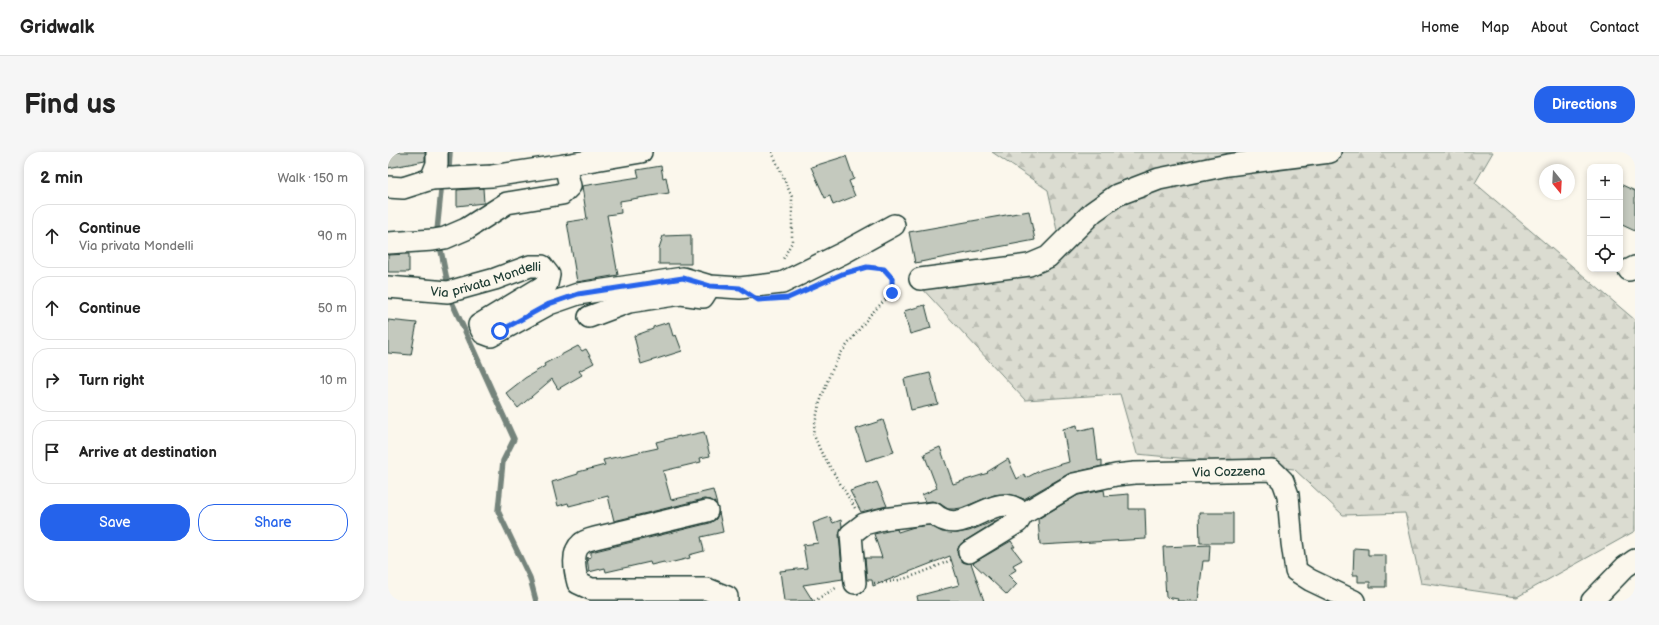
<!DOCTYPE html>
<html lang="en">
<head>
<meta charset="utf-8">
<style>
  :root { --surface:#fff; --page:#f6f6f6; --text:#222; --muted:#767676; --line:#e0e0e0; --accent:#2563eb }
  body { margin:0; font-family:"Balsamiq Sans",sans-serif; background:var(--page); color:var(--text) }
  .controls { position:absolute; right:12px; top:12px; display:grid; overflow:hidden; border-radius:8px; box-shadow:0 2px 6px #0003 }
  .controls button { width:36px; height:36px; display:grid; place-items:center; padding:0; border:0; border-bottom:1px solid var(--line); background:var(--surface); color:var(--text); font:20px sans-serif }
  .compass { position:absolute; left:1151px; top:12px; width:36px; height:36px; border-radius:50%; background:var(--surface); box-shadow:0 2px 6px #0003; rotate:162deg }
  .stop { position:absolute; width:12px; height:12px; margin:-9px; border:3px solid #2563eb; border-radius:50%; background:#fff }
  .stop.end { background:#2563eb; border-color:#fff; box-shadow:0 1px 4px #0008 }
  .list { margin:0; padding:0; list-style:none }
  h2 { display:flex; justify-content:space-between; align-items:center; height:52px; margin:0; padding:0 16px; font-size:17px }
  h2 small { font-size:13px; font-weight:400; color:var(--muted) }
  .list li { display:grid; grid-template-columns:26px 1fr auto; gap:12px; align-items:center; box-sizing:border-box; height:64px; margin:0 8px 8px; padding:0 8px; border:1px solid var(--line); border-radius:16px }
  .list b { display:block; font-size:15px; white-space:nowrap }
  .list p { margin:0; font-size:13px; white-space:nowrap; color:var(--muted) }
  .list em { font-size:13px; font-style:normal; color:var(--muted) }
  .actions { display:flex; gap:8px; padding:12px 16px }
  .actions a { flex:1; padding:9px 0; border:1px solid var(--accent); border-radius:16px; text-align:center; font-size:14px; color:var(--accent) }
  .actions .main { background:var(--accent); color:#fff }
  .icon { flex:none; width:22px; height:22px; fill:none; stroke:currentColor; stroke-width:2; stroke-linecap:round; stroke-linejoin:round }
  .map { position:relative; flex:none; width:1247px; height:449px; overflow:hidden; border-radius:16px }
  header { display:flex; align-items:center; gap:24px; box-sizing:border-box; height:56px; padding:0 20px; background:var(--surface); border-bottom:1px solid var(--line) }
  header strong { font-size:19px }
  nav { display:flex; gap:22px; margin-inline-start:auto; font-size:14px }
  .intro { display:flex; align-items:center; justify-content:space-between; box-sizing:border-box; height:96px; padding:0 24px }
  h1 { margin:0; font-size:28px }
  .button { padding:10px 18px; border-radius:16px; background:var(--accent); color:#fff; font-size:14px; font-weight:700 }
  main { display:flex; gap:24px; padding:0 24px }
  aside { flex:1; background:var(--surface); border-radius:16px; box-shadow:0 2px 6px #0003 }
  .map>svg:first-child { display:block }
  .forest { fill:url(#forest-firs); stroke:#7d8c82 }
  .lines { fill:none; stroke-linecap:round; stroke-linejoin:round }
  .stream { stroke:#74847b; stroke-width:5.5 }
  .building { fill:#c4c9be; stroke:#1f3d34 }
  .minor-casing { stroke:#1f3d34; stroke-width:24 }
  .path { stroke:#1f3d34; stroke-width:2.5; stroke-dasharray:1 3; stroke-linecap:butt }
  .minor { stroke:#fbf7ec; stroke-width:21 }
  .route { stroke:#2563eb; stroke-width:5 }
  .labels { text-anchor:middle; stroke-width:3; stroke-linejoin:round; paint-order:stroke }
  .street-label { font-size:13px; fill:#1f3d34; stroke:#fbf7ec }
</style>
</head>
<body>
<header>
<strong>Gridwalk</strong>
<nav><a>Home</a><a>Map</a><a>About</a><a>Contact</a></nav>
</header>
<div class="intro"><h1>Find us</h1><a class="button">Directions</a></div>
<main>
<aside>
<h2>2 min<small>Walk · 150 m</small></h2>
<ul class="list">
<li><svg class="icon" aria-label="ahead" viewBox="0 0 24 24"><path d="M12 20V5M6 11l6-6 6 6"/></svg><div><b>Continue</b><p>Via privata Mondelli</p></div><em>90 m</em></li>
<li><svg class="icon" aria-label="ahead" viewBox="0 0 24 24"><path d="M12 20V5M6 11l6-6 6 6"/></svg><div><b>Continue</b></div><em>50 m</em></li>
<li><svg class="icon" aria-label="right" viewBox="0 0 24 24"><path d="M7 20v-9h11M14 6l5 5-5 5"/></svg><div><b>Turn right</b></div><em>10 m</em></li>
<li><svg class="icon" aria-label="arrive" viewBox="0 0 24 24"><path d="M6 21V4h12l-3 4 3 4H6"/></svg><div><b>Arrive at destination</b></div></li>
</ul>
<div class="actions"><a class="main">Save</a><a>Share</a></div>
</aside>
<div class="map">
<svg width="1247" height="449" viewBox="0 0 1247 449">
  <defs>
    <pattern id="forest-firs" width="22" height="20" patternUnits="userSpaceOnUse"><rect width="22" height="20" fill="#dbdcd1"/><path d="M5 1l3.5 6h-7zM16 11l3.5 6h-7z" fill="#bcbeb4"/></pattern>
  </defs>
  <rect width="100%" height="100%" fill="#fbf7ec"/>
  <filter id="ink" filterUnits="userSpaceOnUse"><feTurbulence type="fractalNoise" baseFrequency=".025" numOctaves="2"/><feDisplacementMap in="SourceGraphic" scale="8" xChannelSelector="R" yChannelSelector="G"/><feConvolveMatrix kernelMatrix="1 2 1 2 8 2 1 2 1" color-interpolation-filters="sRGB"/></filter>
  <g filter="url(#ink)">
    <!-- forest -->
    <path class="forest" d="M604,0H1105L1087,31L1247,168V379L1129,445L1033,431L1017,361L955,363L906,317L749,302L732,242L637,248L531,133L674,101L660,38Z"/>
    <g class="lines">
      <!-- stream -->
      <path class="stream" d="M61,16L62,0
        M53,39L49,79L60,133
        M62,146L126,287L115,309L110,359L142,426L148,449"/>
    </g>
    <!-- building -->
    <path class="building" d="M0,0H37V9L0,16Z
      M458,4L466,27L461,29L467,44L445,53L442,44L437,46L423,15Z
      M273,14L275,26L278,25L281,41L232,49L233,61L219,63L230,123L189,130L179,70L199,67L194,34L251,25L249,18Z
      M1232,32L1247,39V79L1232,72Z
      M95,36L96,51L69,54V38Z
      M641,59L647,88L527,111L521,80Z
      M303,83V112H271V96L275,84Z
      M21,102V120H0V103Z
      M537,153L543,176L522,182L516,159Z
      M0,168L29,171L23,203L0,201Z
      M281,170L285,184L288,183L294,199L253,212L246,184L265,177V175Z
      M190,194L194,199L198,197L206,211L191,219L194,223L170,237L164,227L130,256L118,241L137,226L157,214L156,212Z
      M542,221L550,252L523,258L516,227Z
      M495,268L506,300L478,309L468,277Z
      M689,273L690,279L706,275L710,309L714,308V314L680,322L636,347L620,342L606,343L573,356L566,357H560L551,351L544,349L537,350L534,343L549,336L536,302L552,295L565,332L600,321L599,320L620,307L629,327L636,322L638,326L653,318L681,310L675,277Z
      M316,280L322,304L312,306L313,310L275,319L283,348L325,338L329,353L323,348L316,347L226,369L220,344L181,354L180,351L170,354L164,330L190,322V320L217,313L215,308L270,296L268,290L292,284V285Z
      M489,330L499,354L473,360L462,339Z
      M716,338L717,344L741,342V357H757L758,387L652,393L650,367L690,343Z
      M331,360L335,380L313,385L316,399L301,403L302,406L277,412L276,410L263,413L262,410L218,420L217,416L201,420L199,406L203,405V400L322,371L328,367Z
      M811,361H845V391H812Z
      M442,365L445,371L453,368L454,374L451,383L455,427L415,433L425,449H396L392,419L419,416L415,393L430,391L425,371Z
      M614,366L575,390L571,394L569,400L571,406L575,410L583,411L596,449H530L529,444L571,433L562,404L485,434L484,428H479L477,406H494L486,382L509,377L510,380L526,375L542,373L554,380L569,381L581,379Z
      M623,389L627,395H624L634,408L625,413L628,418L620,423L629,432L619,443L585,411Z
      M822,393L821,409H815L810,449H789L790,447L778,445L775,395Z
      M966,396L980,397V403H998V435H982V430H970V423H965Z"/>
    <g class="lines">
      <!-- minor casing -->
      <g class="minor-casing">
        <g id="minor">
          <path d="M177,13L253,0"/>
          <path d="M0,35L15,36L43,27L49,12V0"/>
          <path d="M0,91L45,88L57,86L78,77L119,51L174,42L182,34L177,13L104,24L43,27"/>
          <path d="M1241,118L1247,115"/>
          <path d="M532,127L641,113L660,105L705,60L729,43L771,27L840,13L942,0"/>
          <path id="s1" d="M0,135L60,140L107,127L142,114H154L161,123L159,132L91,173L95,181L103,184L161,152L190,142L295,126L322,134L352,136L394,131L455,101L506,73"/>
          <path d="M201,165L241,150L293,142L315,145L322,134"/>
          <path d="M319,359L207,386C203,387 196,389 193,392C183,400 187,420 190,431L203,437H319L339,445V449"/>
          <path id="s2" d="M635,362L686,332L728,323L747,321L884,318L895,329L900,343L904,391L908,419L922,428L966,449"/>
          <path d="M581,400L630,370L635,362"/>
          <path d="M467,431L463,382L476,372L495,367L545,361C574,388 601,342 627,356C630,357 633,360 635,362"/>
          <path d="M1204,449L1237,415L1247,408"/>
        </g>
      </g>
      <!-- path -->
      <path class="path" d="M384,0L404,45V90L394,109
        M467,356L433,300L425,281L431,253L442,222L453,201L483,162L504,141L505,126L495,117L479,115L467,118
        M486,431C514,431 538,419 563,408
        M426,449L448,436"/>
      <!-- minor -->
      <use href="#minor" class="minor"/>
    </g>
  </g>
  <g class="lines" filter="url(#ink)">
    <!-- route -->
    <path class="route" d="M112,179L161,152L190,142L295,126L322,134L352,136L370,148L400,146L454,122L479,115L496,117L504,126V141"/>
  </g>
  <g class="labels">
    <!-- street labels -->
    <g class="street-label">
      <text dy="5" stroke="none"><textPath href="#s1" startOffset="100">Via privata Mondelli</textPath></text>
      <text dy="5" stroke="none"><textPath href="#s2" startOffset="215">Via Cozzena</textPath></text>
    </g>
  </g>
</svg>
<div class="controls">
<button>+</button>
<button>−</button>
<button><svg class="icon" aria-label="locate" viewBox="0 0 24 24"><circle cx="12" cy="12" r="6"/><path d="M12 2v4M12 18v4M2 12h4M18 12h4"/></svg></button>
</div>
<svg class="compass" viewBox="-18 -18 36 36"><path d="M0-13l5 13h-10z" fill="#e53935"/><path d="M0 13l5-13h-10z" fill="#767676"/></svg>
<div class="stop" style="left:112px;top:179px"></div>
<div class="stop end" style="left:504px;top:141px"></div>
</div>
</main>
</body>
</html>
